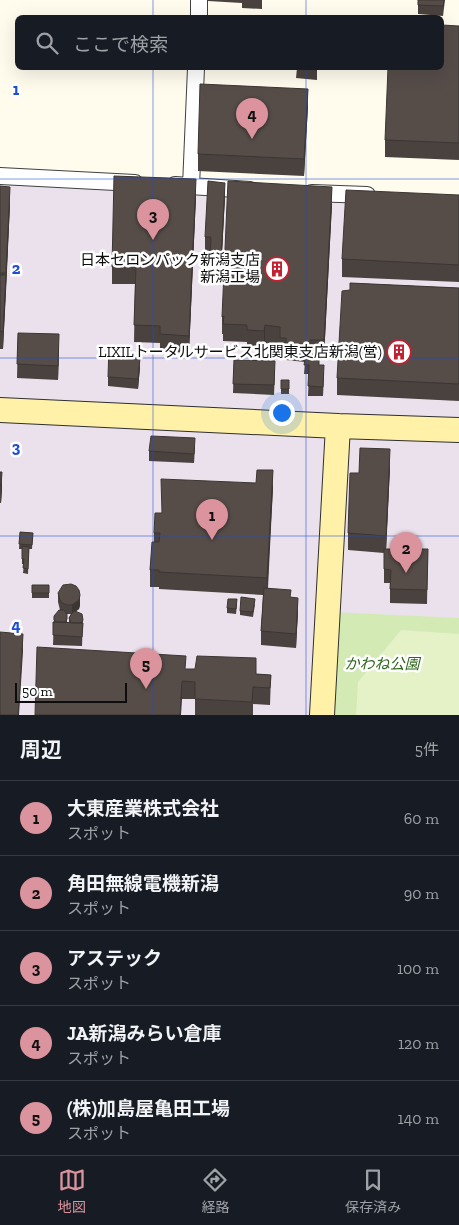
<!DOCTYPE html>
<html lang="ja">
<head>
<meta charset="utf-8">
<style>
  :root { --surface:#171b24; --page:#20242c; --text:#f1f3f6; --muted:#9ea1a6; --line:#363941; --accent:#db949d }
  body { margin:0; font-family:"Zilla Slab","Noto Sans JP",serif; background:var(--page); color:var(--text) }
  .scale { position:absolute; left:15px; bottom:12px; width:112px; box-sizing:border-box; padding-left:5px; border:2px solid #0d0d0d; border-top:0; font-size:14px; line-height:18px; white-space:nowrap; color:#0d0d0d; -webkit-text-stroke:4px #fff; paint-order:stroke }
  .you { position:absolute; left:281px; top:412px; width:18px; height:18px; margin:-12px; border:4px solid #fff; border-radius:50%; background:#1a73e8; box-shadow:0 0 0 8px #1a73e833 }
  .badge { display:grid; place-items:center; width:32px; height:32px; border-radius:50%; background:var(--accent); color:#111; font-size:16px; font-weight:700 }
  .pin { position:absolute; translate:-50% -41px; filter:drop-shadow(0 1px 2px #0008) }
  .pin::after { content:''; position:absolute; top:26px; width:18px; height:15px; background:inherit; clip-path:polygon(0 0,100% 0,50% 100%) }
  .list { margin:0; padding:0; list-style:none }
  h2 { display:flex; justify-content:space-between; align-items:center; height:65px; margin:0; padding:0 20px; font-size:21px }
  h2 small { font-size:16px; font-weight:400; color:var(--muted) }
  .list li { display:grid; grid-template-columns:32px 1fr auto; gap:15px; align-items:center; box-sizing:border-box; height:75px; padding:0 20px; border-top:1px solid var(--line) }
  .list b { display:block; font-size:19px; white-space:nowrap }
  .list p { margin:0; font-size:16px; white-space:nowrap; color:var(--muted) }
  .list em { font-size:16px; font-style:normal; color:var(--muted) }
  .icon { flex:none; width:28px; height:28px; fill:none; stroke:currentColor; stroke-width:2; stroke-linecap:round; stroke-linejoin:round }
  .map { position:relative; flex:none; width:459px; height:715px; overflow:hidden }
  .search { position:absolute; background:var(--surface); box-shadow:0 5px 20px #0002; left:15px; right:15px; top:15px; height:55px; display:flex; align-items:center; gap:12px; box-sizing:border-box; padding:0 18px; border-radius:8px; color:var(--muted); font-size:19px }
  .sheet { height:440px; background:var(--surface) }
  nav { display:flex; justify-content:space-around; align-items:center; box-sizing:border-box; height:70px; border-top:1px solid var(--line); background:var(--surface); font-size:14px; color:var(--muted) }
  nav a { display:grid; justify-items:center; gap:2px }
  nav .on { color:var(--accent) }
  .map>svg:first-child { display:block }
  .industrial { fill:#eae1ec }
  .green { fill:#d3eab5 }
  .pitch { fill:#e5f1c7 }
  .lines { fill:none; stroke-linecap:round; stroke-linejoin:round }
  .street-casing { stroke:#404040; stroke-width:18 }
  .secondary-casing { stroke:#2f2f2f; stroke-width:26 }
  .street { stroke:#fff; stroke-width:16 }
  .secondary { stroke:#fff1a8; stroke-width:24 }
  .wall { fill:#4a423f; fill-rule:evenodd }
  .shaded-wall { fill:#3c3633 }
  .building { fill:#564d49; stroke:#3c3633 }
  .grid { fill:none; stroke:#1d4ed8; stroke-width:1; stroke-opacity:0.55 }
  .labels { text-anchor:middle; stroke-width:5; stroke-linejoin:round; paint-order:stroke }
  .poi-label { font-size:15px; fill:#0d0d0d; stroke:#fff; text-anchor:end }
  .park-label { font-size:15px; font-style:italic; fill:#2e661b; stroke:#fff }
  .grid-label { font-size:16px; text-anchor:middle; font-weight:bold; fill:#1d4ed8; stroke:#fff; stroke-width:5; stroke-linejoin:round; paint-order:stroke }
</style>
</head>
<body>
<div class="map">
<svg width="459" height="715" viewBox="0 0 459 715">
  <rect width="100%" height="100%" fill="#fffbed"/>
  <!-- industrial -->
  <path class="industrial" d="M0,180L459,201V715H0Z"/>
  <!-- green -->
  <path class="green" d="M332,612L459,618V715H327Z"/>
  <!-- pitch -->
  <path class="pitch" d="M401,630L459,634V715H356L358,682Z"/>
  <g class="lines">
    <!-- street casing -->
    <g class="street-casing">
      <path id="street" d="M199,18V0
        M0,176L135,183
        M175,185L250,190
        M191,186L196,68
        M312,193L367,195"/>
    </g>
    <!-- secondary casing -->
    <g class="secondary-casing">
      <path id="secondary" d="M0,410L338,426L459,430
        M322,715L338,426"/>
    </g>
    <!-- street -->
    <use href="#street" class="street"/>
    <!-- secondary -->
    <use href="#secondary" class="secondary"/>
  </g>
  <!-- wall -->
  <path class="wall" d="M208,0H262V9L242,8V3L208,1Z
    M418,0H445L443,16L418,14Z
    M459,26V160L385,157V140Z
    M297,68H317V80L296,78Z
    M308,106L304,176L198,171V154Z
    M0,186L10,204L3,349H0Z
    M459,195V282L342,277V259Z
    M196,196L189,353L160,351V343L134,342L135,284H112V267Z
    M225,196L221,272H210V251L205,250V237Z
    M332,204L324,357H310V359L319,365L324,374L323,396H308L309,374H304L305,362L286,360V355H280V344L265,343L264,348L247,347V342L223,341V334H222V317Z
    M350,283L459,288V401L337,395V378L350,290Z
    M18,333L59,348L58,380L17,378Z
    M131,357L140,367L138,389L108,386V377Z
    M234,360L275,370L274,395L233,393Z
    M281,380H289V394H281Z
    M195,447L194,463L149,461V451Z
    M390,467L386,549H428L427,604L390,603V583H384V553L348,550V533Z
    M0,472L2,489L1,503H0Z
    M273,487L268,588L291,597L298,611L296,648L261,645V631L263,595L159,589V587H150V570L154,542V533L162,513Z
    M20,532L33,533L32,549H29L28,574L23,573L24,564H22V549H19Z
    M32,585H49V598H32Z
    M58,593L80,605L79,609L76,611L83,620L82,646L53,645L54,616L60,610L58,602ZM67,614H71L69,618V623L67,622Z
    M237,604L236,614L227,613V608Z
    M255,604L253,617L240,615V611Z
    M186,669L271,675L270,705L253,704V715H195V699H182L35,715Z"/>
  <!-- shaded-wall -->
  <path class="shaded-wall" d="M308,89V106L304,176V159Z
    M196,179V196L189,353V336Z
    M225,183V196L221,272V259Z
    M10,187V204L6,292L3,349V332Z
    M332,187V204L324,357V340Z
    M265,325V343L264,348V331Z
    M59,334V348L58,380V366Z
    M140,358V367L138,389V379Z
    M390,449V467L386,553V536Z
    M273,470V487L267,595V578Z
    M2,472V489L1,503V486Z
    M80,595V605L79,609L72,614V605Z
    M298,598V611L296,648V634Z
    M23,634V651L19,715H18Z
    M182,681V699L181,715H180Z"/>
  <!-- building -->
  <path class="building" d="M418,0H444L443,6L418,5Z
    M442,25L459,26V143L385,140L388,68H442Z
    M297,68H317V70L296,69Z
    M200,84L308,89L304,159L198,154Z
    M114,176L196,179L189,336L160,334V326L134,325L136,267H112Z
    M208,181L225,183L221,259L210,258L211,237H205Z
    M228,181L332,187L324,340H310V345L286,343V338H280V327L265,325L264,331L247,330V325L223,324L224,316L222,317Z
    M0,186L10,187L6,273H0Z
    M346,190L459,195V265L342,259Z
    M0,275H6L3,332L0,331Z
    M350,283L459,288V384L337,378L342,291L350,290Z
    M18,333L59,334L58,366L17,364Z
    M109,347H131L130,357L140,358L138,379L108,377Z
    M305,359L319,360V365H324L323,387L308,386L309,365H304Z
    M234,360L275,361L274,385L233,384Z
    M281,380H289V389H281Z
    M151,436L195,438L194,454L149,451Z
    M360,448L390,449L386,536L348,533L350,473H359Z
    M257,470H273L267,578L159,572V570H150L152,542H159L160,533H154L155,513H162L161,479L256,483Z
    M0,472H2L1,486H0Z
    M20,532L33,533L32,545L19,544Z
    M22,546L29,547L28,569L23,568L24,559H22Z
    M384,549H428L427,590L390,589L391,570L384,569Z
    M71,584L76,586L79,590L80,595L79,600L72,605H67L62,603L60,600L58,593L63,585Z
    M32,585H49V593H32Z
    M264,588L291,590L290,597L298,598L296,634L261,631Z
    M241,597L255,599L253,612L240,611Z
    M228,599H237L236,609L227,608Z
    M59,610H64L67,614V619L65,622H57L54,620V616Z
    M75,611L82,614L83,620L81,623H71L69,618L72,613Z
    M53,622L83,623L82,637L53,635Z
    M0,632L23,634L18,715H0Z
    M37,647L186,656L185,669H195L197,656L256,658V674L271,675L270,688L253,687L252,702L195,699V682L182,681L180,715H35Z"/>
  <!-- grid -->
  <path class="grid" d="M153,0V18M306,0V18M153,68V715M306,68V715M0,179H459M0,358H459M0,536H459"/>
  <!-- icons -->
  <defs>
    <g id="building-ring" transform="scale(1.25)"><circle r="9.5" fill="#fff" stroke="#c12130" stroke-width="1.5"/><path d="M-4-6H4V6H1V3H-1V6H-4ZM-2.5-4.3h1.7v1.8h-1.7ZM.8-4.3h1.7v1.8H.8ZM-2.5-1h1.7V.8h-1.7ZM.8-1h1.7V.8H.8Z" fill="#c12130"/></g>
  </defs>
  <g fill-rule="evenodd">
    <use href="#building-ring" x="277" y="269"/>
    <use href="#building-ring" x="399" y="352"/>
  </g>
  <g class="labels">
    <!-- poi labels -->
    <g class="poi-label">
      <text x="260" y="265">日本セロンパック新潟支店<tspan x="260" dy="17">新潟工場</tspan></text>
      <text x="382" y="357">LIXILトータルサービス北関東支店新潟(営)</text>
    </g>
    <!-- park labels -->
    <g class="park-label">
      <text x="382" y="669">かわね公園</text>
    </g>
  </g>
  <g class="grid-label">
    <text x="16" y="95">1</text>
    <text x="16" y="274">2</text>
    <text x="16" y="453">3</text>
    <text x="16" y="631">4</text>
  </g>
</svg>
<div class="scale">50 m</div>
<div class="you"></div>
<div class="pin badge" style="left:212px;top:540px">1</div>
<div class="pin badge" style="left:406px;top:573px">2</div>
<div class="pin badge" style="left:153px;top:240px">3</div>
<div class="pin badge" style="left:252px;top:139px">4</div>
<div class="pin badge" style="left:146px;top:689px">5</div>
<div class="search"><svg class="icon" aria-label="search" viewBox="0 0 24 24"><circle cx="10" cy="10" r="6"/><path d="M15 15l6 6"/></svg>ここで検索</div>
</div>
<section class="sheet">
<h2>周辺<small>5件</small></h2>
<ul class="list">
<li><span class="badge">1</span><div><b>大東産業株式会社</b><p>スポット</p></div><em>60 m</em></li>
<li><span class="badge">2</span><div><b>角田無線電機新潟</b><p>スポット</p></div><em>90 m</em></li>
<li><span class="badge">3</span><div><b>アステック</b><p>スポット</p></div><em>100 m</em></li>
<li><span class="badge">4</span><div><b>JA新潟みらい倉庫</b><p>スポット</p></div><em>120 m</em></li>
<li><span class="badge">5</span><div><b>(株)加島屋亀田工場</b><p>スポット</p></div><em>140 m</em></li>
</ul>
</section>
<nav>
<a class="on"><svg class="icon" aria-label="map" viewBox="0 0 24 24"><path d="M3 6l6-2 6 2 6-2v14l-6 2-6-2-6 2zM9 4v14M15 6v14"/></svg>地図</a>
<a><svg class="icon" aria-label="directions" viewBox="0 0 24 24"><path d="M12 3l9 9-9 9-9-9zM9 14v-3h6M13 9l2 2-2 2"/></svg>経路</a>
<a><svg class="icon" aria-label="saved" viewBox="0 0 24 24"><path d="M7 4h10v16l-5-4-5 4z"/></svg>保存済み</a>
</nav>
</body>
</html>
